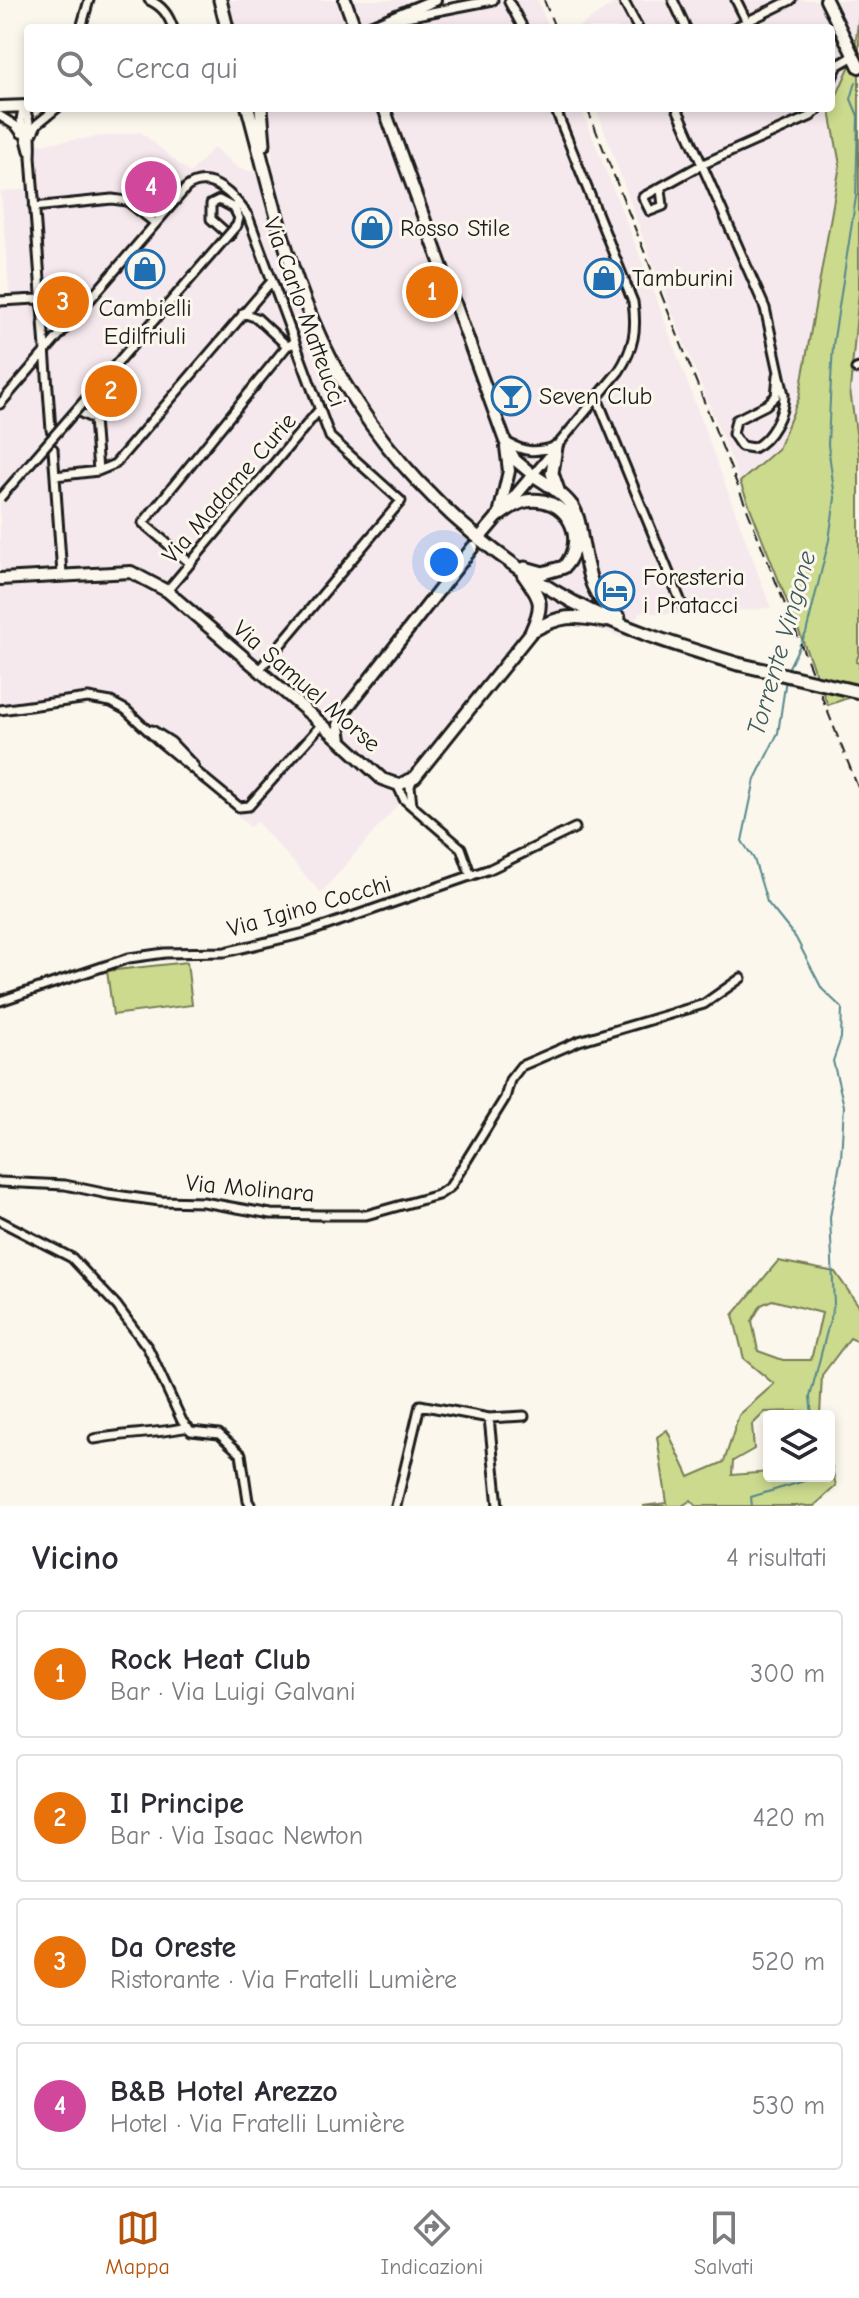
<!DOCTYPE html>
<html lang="it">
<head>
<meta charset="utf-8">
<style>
  :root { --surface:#fff; --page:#f2f2f3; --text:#2b2b33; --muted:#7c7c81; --line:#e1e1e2; --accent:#b45309 }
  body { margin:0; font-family:"Comic Neue",sans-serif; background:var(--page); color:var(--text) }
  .controls { position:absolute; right:24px; bottom:24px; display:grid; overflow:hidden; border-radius:8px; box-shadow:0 4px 12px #0003 }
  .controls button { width:72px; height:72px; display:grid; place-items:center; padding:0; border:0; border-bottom:2px solid var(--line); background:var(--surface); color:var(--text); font:40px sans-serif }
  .you { position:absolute; left:444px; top:562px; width:28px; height:28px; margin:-20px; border:6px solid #fff; border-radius:50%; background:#1a73e8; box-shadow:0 0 0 12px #1a73e833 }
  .badge { display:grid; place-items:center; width:52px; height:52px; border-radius:50%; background:var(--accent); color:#fff; font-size:26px; font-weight:700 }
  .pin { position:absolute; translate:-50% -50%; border:4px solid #fff; box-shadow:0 2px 8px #0006 }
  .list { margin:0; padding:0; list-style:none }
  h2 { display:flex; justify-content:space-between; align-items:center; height:104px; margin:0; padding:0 32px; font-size:34px }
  h2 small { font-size:26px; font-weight:400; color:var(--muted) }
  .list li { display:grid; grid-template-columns:52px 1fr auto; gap:24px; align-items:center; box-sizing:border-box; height:128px; margin:0 16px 16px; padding:0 16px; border:2px solid var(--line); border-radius:8px }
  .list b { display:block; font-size:30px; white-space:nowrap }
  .list p { margin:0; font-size:26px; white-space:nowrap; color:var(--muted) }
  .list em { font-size:26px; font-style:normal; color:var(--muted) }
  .icon { flex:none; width:44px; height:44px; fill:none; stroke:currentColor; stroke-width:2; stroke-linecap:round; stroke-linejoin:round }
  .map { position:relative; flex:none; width:859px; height:1506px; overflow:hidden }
  .search { position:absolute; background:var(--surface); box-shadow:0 4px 12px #0003; left:24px; right:24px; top:24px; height:88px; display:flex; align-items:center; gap:20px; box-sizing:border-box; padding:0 28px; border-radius:8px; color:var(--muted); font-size:30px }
  .sheet { height:680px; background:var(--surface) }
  nav { display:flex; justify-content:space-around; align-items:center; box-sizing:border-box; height:112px; border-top:2px solid var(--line); background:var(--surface); font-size:22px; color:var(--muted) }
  nav a { display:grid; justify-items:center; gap:4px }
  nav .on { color:var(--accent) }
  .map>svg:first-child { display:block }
  .built { fill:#f6e9ee }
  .green { fill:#ccda8e; stroke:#747b55; stroke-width:2; fill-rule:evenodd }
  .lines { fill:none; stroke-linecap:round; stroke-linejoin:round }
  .stream { stroke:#57878c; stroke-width:2 }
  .street-casing { stroke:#1c1c1c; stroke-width:13 }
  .secondary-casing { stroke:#1c1c1c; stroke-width:16 }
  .primary-casing { stroke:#1c1c1c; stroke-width:17 }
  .street { stroke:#fbf7ec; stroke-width:7 }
  .secondary { stroke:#fbf7ec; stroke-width:10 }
  .primary { stroke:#fbf7ec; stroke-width:11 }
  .rail { stroke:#1c1c1c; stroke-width:2; stroke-dasharray:12 6; stroke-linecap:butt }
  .street-bridge-casing { stroke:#1c1c1c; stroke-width:13; stroke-linecap:butt }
  .primary-bridge-casing { stroke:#1c1c1c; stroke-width:17; stroke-linecap:butt }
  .street-bridge { stroke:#fbf7ec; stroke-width:7 }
  .primary-bridge { stroke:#fbf7ec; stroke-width:11 }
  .labels { text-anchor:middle; stroke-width:6; stroke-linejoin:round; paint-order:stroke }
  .poi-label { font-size:24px; fill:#1c1c1c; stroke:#fbf7ec; text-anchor:start }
  .street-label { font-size:24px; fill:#1c1c1c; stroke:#fbf7ec }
  .water-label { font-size:26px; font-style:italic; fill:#3f5b5d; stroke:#fbf7ec }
</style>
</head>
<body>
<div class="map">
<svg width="859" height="1506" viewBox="0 0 859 1506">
  <rect width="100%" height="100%" fill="#fbf7ec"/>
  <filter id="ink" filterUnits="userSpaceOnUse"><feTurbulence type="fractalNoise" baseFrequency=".0125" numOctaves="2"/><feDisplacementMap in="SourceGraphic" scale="16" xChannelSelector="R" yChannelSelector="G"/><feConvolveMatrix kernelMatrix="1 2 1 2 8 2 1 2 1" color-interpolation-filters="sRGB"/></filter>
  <g filter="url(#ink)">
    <!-- built -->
    <path class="built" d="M226,0H422L349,28H234Z
      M462,0H538L549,28H388Z
      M619,0H859L854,56L830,111L840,165L799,398L778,449L740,482L650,257L596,108H831V28H577Z
      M266,108H581L648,276L771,608L683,615L640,612L624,638L578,621H564L537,633L421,778L321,893L257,822L250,827L126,715L100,704L0,715V303L9,295V289L1,192L29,189L22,146L141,132L190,173L214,147L238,168L259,173H274Z
      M859,291V453L850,390Z"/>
    <!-- green -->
    <path class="green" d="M859,14V291L850,390L859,453V654L856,662L859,663V694L828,705L740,482L778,449L799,398L840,165L830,111L854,56Z
      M187,962L192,1005L113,1015L107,971Z
      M778,1261L835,1272L859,1306V1342L850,1338L822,1375L820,1416H806L804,1411L765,1412L752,1425L754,1449L733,1461L732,1475L769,1472V1476H829V1455L836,1486L814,1506H696L691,1500L682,1506H643L667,1503L657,1437L667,1430L689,1477L724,1462L739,1415L774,1384L744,1359L733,1315ZM772,1300L822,1313L811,1360H783L758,1351L752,1321L761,1305Z"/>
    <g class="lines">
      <!-- stream -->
      <path class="stream" d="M788,669L806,633L829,540L835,498L828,445L830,399L833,345L856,197L858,116L851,99L856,82
        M786,679L778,733L755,779L742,841L754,859L767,902L796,938L822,989L842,1008L841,1038L833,1061L844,1106L841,1158L830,1217L834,1304L810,1397L812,1416
        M752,1506L751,1497L821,1476"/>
      <!-- street casing -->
      <g class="street-casing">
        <path id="street" d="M149,0C162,6 168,14 173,28
          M623,0L638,28
          M673,0L686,28
          M736,0L747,22
          M509,2L523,28
          M396,19L493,0
          M81,28L89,0
          M734,28L791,0
          M831,80L838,65L854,56
          M24,106C31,124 32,138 31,157L51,430
          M677,108L765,308L784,395C784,414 771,440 753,448L741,446L733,434L736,420L766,405L776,396L778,375
          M23,109L21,120L29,151
          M0,116L16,126L21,133
          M33,133L37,124L57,108
          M661,189L663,206L650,211L643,197L701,165L811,116L819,108
          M34,207L112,199L127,201L155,223
          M230,236L211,219V204L219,200L234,208L239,218L237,225
          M0,301L91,296
          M243,313L257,318L287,346
          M856,369L859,368
          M92,393L98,471
          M597,398L683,607
          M0,404L187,187C211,170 235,197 248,216L330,437L401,501L259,670
          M77,411L94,419
          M506,442C524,452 534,453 554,447
          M53,449L62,574
          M533,475L619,371C634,348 637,329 633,302L555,108
          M55,476L98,471L115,464L271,282
          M190,563L143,523L287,346L295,343
          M167,591L319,410
          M0,710L88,698L111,702L126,710L159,741L239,807L249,806L322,724
          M152,730L171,742L194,766
          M397,784L404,799L461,848L471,876
          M412,805L410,786L413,778
          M0,1001L129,958L165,953L225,952L305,933L490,869L575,828
          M0,1182L65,1185L108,1194L160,1201L203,1202L271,1214L320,1215H366L438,1195L450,1187L505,1098L510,1080L521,1066L579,1041L704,1004L741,978
          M0,1221L72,1258L117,1306L148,1348L182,1421L191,1431L219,1434L241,1454L248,1501L251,1506
          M489,1418L498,1506
          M94,1439C125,1433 157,1434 188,1427
          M396,1506L420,1405L489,1418L524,1416"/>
      </g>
      <!-- secondary casing -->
      <g class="secondary-casing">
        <path id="secondary" d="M345,0L355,28
          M826,0L859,67
          M368,28L435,0
          M0,107L28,106
          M384,108L505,441L515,460L533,475L482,535
          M500,510L509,471L506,447
          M0,579L131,572L167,591L331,732L382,779L399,785L415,777L532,631
          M341,741L339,725L343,713L473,547"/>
      </g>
      <!-- primary casing -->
      <g class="primary-casing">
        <path id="primary" d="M220,0L227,28
          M248,108C267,178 283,251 311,317C361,438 459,539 573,602C625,630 682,647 738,664
          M261,108L264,144
          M556,447L552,473L559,493
          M533,475C547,484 562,493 572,506C578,515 580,526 581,536C588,572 589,595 619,618
          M498,516C507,510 515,503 526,501C565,494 590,537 564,567L543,573L525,568
          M523,574C540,598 545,602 532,630
          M532,631C560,615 573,615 604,621"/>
      </g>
      <!-- street -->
      <use href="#street" class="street"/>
      <!-- secondary -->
      <use href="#secondary" class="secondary"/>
      <!-- primary -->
      <use href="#primary" class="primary"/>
      <!-- rail -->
      <path class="rail" d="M544,0L555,28
        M587,108L859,790"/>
      <!-- street-bridge casing -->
      <g class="street-bridge-casing">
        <path id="street-bridge" d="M0,498L237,225"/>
      </g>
      <!-- primary-bridge casing -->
      <g class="primary-bridge-casing">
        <path id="primary-bridge" d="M738,664L859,692"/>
      </g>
      <!-- street-bridge -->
      <use href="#street-bridge" class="street-bridge"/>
      <!-- primary-bridge -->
      <use href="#primary-bridge" class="primary-bridge"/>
    </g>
  </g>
  <!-- icons -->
  <defs>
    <g id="shop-ring" transform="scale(2)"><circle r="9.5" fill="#fbf7ec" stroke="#1f6fb2" stroke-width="1.5"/><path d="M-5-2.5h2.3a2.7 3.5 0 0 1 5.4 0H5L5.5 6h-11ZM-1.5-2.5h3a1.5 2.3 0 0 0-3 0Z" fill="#1f6fb2"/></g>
    <g id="bar-ring" transform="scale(2)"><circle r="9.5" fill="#fbf7ec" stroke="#1f6fb2" stroke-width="1.5"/><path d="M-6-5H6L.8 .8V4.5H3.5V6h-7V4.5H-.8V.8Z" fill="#1f6fb2"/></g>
    <g id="hotel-ring" transform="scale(2)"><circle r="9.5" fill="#fbf7ec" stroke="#1f6fb2" stroke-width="1.5"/><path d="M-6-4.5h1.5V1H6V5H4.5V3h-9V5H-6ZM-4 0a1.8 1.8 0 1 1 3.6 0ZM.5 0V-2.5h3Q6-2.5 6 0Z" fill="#1f6fb2"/></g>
  </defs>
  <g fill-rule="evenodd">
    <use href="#shop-ring" x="372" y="228"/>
    <use href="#shop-ring" x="145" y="269"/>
    <use href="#shop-ring" x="604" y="278"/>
    <use href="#bar-ring" x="511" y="396"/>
    <use href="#hotel-ring" x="615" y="591"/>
  </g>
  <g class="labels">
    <!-- poi labels -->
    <g class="poi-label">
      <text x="400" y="236">Rosso Stile</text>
      <text x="632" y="286">Tamburini</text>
      <text x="145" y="316" text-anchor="middle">Cambielli<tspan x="145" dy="28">Edilfriuli</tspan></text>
      <text x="539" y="404">Seven Club</text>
      <text x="643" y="585">Foresteria<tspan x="643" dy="28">i Pratacci</tspan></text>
    </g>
    <!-- street labels -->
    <g class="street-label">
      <text transform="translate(305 312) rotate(70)" y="8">Via Carlo Matteucci</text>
      <text transform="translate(229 488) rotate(-49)" y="8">Via Madame Curie</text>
      <text transform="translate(307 686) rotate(41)" y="8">Via Samuel Morse</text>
      <text transform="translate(309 906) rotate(-16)" y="8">Via Igino Cocchi</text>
      <text transform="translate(250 1188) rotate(5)" y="8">Via Molinara</text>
    </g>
    <!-- water labels -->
    <g class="water-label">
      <text transform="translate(781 643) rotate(-74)" y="9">Torrente Vingone</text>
    </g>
  </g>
</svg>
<div class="controls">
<button><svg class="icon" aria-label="layers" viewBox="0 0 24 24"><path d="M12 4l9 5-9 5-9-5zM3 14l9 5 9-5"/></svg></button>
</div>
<div class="you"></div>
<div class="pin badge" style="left:432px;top:292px;background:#e8710a">1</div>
<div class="pin badge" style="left:111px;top:391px;background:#e8710a">2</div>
<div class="pin badge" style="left:63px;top:302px;background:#e8710a">3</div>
<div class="pin badge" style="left:151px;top:187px;background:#d1479c">4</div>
<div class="search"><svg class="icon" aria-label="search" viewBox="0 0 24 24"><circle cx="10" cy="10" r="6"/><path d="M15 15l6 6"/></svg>Cerca qui</div>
</div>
<section class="sheet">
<h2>Vicino<small>4 risultati</small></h2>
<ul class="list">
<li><span class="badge" style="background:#e8710a">1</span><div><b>Rock Heat Club</b><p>Bar · Via Luigi Galvani</p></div><em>300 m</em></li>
<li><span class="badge" style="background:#e8710a">2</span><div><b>Il Principe</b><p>Bar · Via Isaac Newton</p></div><em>420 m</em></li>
<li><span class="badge" style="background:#e8710a">3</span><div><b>Da Oreste</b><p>Ristorante · Via Fratelli Lumière</p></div><em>520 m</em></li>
<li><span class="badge" style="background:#d1479c">4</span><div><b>B&amp;B Hotel Arezzo</b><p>Hotel · Via Fratelli Lumière</p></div><em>530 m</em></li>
</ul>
</section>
<nav>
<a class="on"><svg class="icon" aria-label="map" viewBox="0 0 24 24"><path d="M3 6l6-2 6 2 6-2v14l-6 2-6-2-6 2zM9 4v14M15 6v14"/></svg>Mappa</a>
<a><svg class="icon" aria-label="directions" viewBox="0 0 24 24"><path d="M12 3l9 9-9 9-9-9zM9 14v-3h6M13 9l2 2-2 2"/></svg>Indicazioni</a>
<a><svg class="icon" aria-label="saved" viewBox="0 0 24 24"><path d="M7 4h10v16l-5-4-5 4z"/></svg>Salvati</a>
</nav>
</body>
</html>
